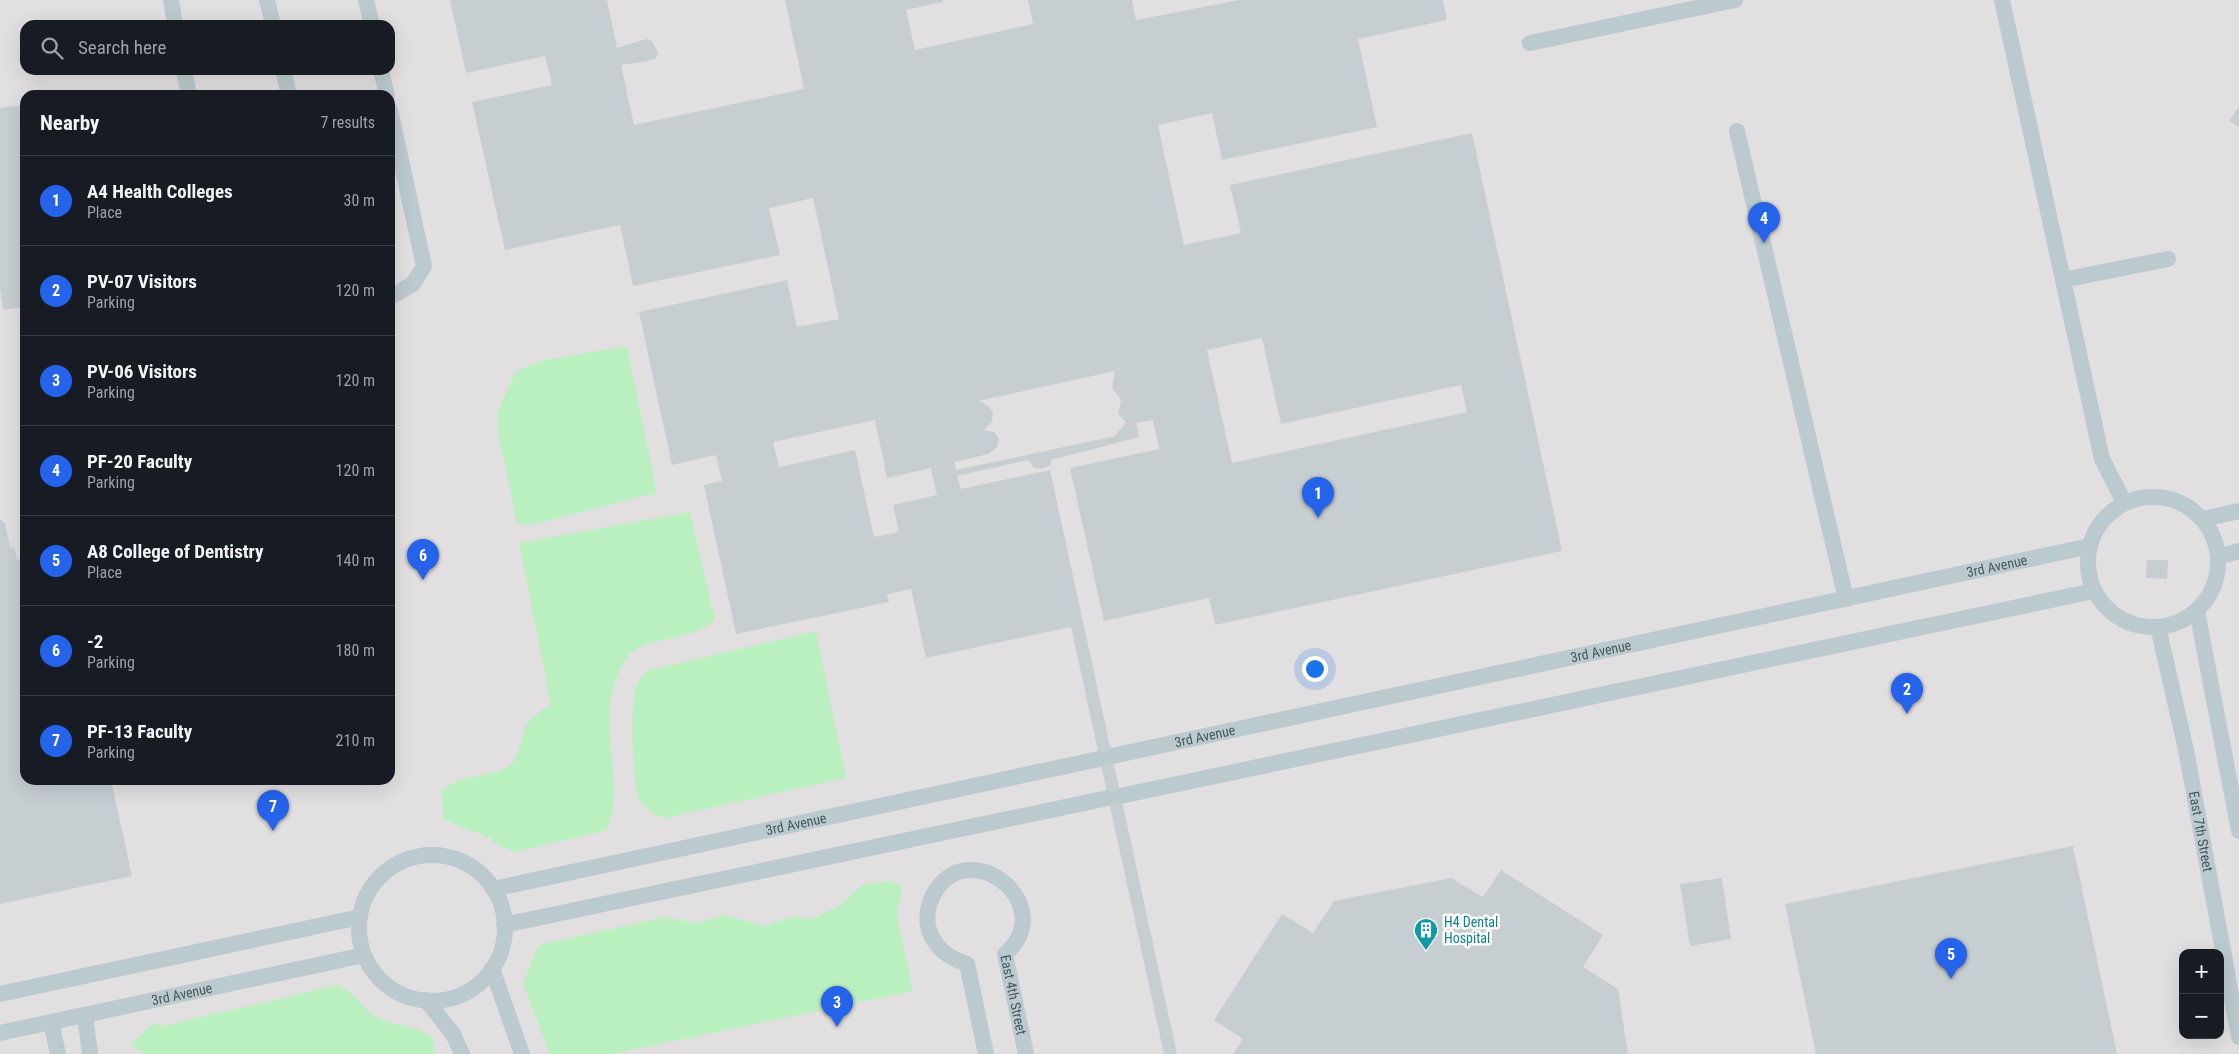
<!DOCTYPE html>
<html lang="en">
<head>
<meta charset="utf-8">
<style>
  :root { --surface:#171b24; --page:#20242c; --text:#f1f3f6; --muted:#9ea1a6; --line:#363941; --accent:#2563eb }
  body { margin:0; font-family:"Roboto Condensed",sans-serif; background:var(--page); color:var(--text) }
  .controls { position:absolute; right:15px; bottom:15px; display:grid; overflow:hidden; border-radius:10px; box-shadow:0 5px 20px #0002 }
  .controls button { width:45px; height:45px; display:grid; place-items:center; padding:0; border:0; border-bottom:1px solid var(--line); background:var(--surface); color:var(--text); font:25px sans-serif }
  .you { position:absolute; left:1314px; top:668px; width:18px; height:18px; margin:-12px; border:4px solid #fff; border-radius:50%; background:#1a73e8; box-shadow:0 0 0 8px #1a73e833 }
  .badge { display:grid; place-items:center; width:32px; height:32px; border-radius:50%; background:var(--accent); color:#fff; font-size:16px; font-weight:700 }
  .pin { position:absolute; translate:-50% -41px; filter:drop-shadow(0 1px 2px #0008) }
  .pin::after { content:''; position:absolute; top:26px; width:18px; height:15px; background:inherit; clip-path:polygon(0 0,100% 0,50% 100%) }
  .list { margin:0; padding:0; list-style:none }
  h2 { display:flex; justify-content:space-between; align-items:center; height:65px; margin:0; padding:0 20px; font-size:21px }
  h2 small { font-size:16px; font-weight:400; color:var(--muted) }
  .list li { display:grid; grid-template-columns:32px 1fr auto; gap:15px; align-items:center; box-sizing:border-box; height:90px; padding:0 20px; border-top:1px solid var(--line) }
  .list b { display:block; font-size:19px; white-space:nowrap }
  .list p { margin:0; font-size:16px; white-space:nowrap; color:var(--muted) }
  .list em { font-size:16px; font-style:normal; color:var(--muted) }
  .icon { flex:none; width:28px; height:28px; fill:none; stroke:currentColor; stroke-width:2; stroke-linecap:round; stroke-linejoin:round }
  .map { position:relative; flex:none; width:2239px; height:1054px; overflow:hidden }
  .search { position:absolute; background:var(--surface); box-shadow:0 5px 20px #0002; left:20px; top:20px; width:375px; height:55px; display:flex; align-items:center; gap:12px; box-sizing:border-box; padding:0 18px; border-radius:15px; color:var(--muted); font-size:19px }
  .panel { position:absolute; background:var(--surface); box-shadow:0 5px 20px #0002; left:20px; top:90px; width:375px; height:695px; border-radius:15px }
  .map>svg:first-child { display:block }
  .education { fill:#e2dfe1; fill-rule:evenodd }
  .green { fill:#baf0bf }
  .building { fill:#c7ced1; fill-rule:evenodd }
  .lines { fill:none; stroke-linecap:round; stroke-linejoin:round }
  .service { stroke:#bbcace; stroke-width:16 }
  .labels { text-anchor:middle; stroke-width:5; stroke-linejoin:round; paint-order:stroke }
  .street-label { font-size:14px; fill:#45585c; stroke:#fff }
  .culture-label { font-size:14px; fill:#0d838f; stroke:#fff; text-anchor:start }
</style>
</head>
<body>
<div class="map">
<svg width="2239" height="1054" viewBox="0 0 2239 1054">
  <rect width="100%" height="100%" fill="#f1eeee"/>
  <!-- education -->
  <path class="education" d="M0,0H2239V1054H0ZM25,25H390V70H25ZM25,95H390V780H25ZM2183,953H2220V1035H2183Z"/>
  <!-- green -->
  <path class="green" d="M627,346L657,493L534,524H517L497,427L498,411L516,371L544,360Z
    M690,512L715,620C689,642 654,635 631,653C627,656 625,662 622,666C599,707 615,755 614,800C614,810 610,820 608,830L515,852L497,845L490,838L444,820L441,792C457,773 488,780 509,766C521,757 520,736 527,724C534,715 542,710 551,705L519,543Z
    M816,631L846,778L665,818C653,815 644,809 639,798C632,784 631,707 635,691C636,684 642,677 646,671Z
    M892,881L902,888L897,915L913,991L612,1054H550L523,984L538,945L666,917L695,923L724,915L764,926L794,916L806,919L817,917L840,905L862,885Z
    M338,985C355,992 359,1005 374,1015C392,1027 414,1025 432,1037L435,1054H144L130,1044L154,1023L163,1026Z"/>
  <!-- building -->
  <path class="building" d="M450,0H607L617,48L646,39L652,41L658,53L656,58L648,61L621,65L634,125L804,89L785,0H942L943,2L906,10L915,50L1033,24L1028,0H1132L1136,20L1239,0H1443L1447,20L1358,39L1377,127L1222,160L1212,113L1158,125L1184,245L1241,233L1230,185L1472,133L1562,551L1215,625L1209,598L1104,621L1070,468L1159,449L1153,420L1136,423L1139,437L1051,460V465L1041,469L1034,468L1028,460L957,476L961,489L1050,470L1177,1054H1164L1071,627L926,658L911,589L887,594L889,602L736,634L704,485L722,481L716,455L672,465L639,312L787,280L797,327L839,319L813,198L769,208L780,255L633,286L620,225L505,250L472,102L552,85L545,56L466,73ZM1262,338L1281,424L1461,385L1467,412L1232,463L1207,350ZM1115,371L1112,387L1121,400L1118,414L1126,422L1115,436L956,470L954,462L989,454L997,447L999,439L994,432L984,430L992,422L993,412L987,405L978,401ZM875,420L887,478L931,468L937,495L893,505L899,532L874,537L855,450L779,467L773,442Z
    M25,105V307L3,310L0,288V108Z
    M2239,106V127L2229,121Z
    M0,519L5,523L10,548L14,547L17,560L25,559V780H111L132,876L0,904Z
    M2147,560H2168L2167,579L2146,578Z
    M2073,846L2117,1054H1816L1785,904Z
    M1501,870L1603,935L1583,967L1618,989L1628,1054H1233L1243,1039L1214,1020L1282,914L1313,933L1334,901L1451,878L1483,897Z
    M1722,878L1731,939L1690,946L1680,884Z"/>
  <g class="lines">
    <!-- service -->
    <g class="service">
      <path d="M171,0L175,25"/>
      <path d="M267,0L273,25"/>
      <path d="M366,0L372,25"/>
      <path d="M2002,0L2102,459L2124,502"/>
      <path d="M1530,43L1735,0"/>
      <path d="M184,70L189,95"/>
      <path d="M283,70L289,95"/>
      <path d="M381,70L387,95"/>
      <path d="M390,110L424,266L413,284L390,297"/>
      <path d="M1737,131L1846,599"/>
      <path d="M2063,280L2168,259"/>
      <circle cx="2153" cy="562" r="65"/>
      <path d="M2203,519L2239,511"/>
      <path d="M2218,557L2239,551"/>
      <path d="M2197,611L2239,831"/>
      <path id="s1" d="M2158,627L2186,750L2239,1037"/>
      <path id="s2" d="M1112,756L2090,546"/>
      <path d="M1120,796L2094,591"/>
      <circle cx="432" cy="928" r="73"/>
      <path id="s3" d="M493,889L1099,759"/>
      <path d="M504,925L1108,798"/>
      <path d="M492,969L522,1054"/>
      <path d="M0,994L360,917"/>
      <path d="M426,1000L453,1034L462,1054"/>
      <path d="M85,1015L90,1054"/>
      <path d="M51,1022L58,1054"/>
      <path id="s4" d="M0,1033L364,955"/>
      <path id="s5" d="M986,1054L967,964C948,958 933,947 928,926C926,914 929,901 936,890C973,835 1060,906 1005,954L1026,1054"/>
    </g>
  </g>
  <!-- icons -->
  <defs>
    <g id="building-pin" transform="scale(1.25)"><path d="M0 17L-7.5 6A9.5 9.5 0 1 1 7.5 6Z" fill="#0f9aa8" stroke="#fff"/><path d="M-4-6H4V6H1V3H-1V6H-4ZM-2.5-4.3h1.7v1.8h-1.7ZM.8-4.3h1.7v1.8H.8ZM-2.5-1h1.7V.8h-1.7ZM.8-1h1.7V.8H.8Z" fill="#fff"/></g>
  </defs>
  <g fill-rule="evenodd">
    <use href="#building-pin" x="1426" y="930"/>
  </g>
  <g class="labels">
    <!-- street labels -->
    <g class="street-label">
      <text dy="5" stroke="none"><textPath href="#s2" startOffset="905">3rd Avenue</textPath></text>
      <text dy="5" stroke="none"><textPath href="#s2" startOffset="500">3rd Avenue</textPath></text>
      <text dy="5" stroke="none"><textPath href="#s2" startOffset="95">3rd Avenue</textPath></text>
      <text dy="5" stroke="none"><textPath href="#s3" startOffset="310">3rd Avenue</textPath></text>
      <text dy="5" stroke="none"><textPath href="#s1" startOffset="209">East 7th Street</textPath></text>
      <text dy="5" stroke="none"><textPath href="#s4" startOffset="186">3rd Avenue</textPath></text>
      <text dy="5" stroke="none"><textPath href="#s5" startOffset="389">East 4th Street</textPath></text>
    </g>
    <!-- culture labels -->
    <g class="culture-label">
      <text x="1444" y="927">H4 Dental<tspan x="1444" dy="16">Hospital</tspan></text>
    </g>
  </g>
</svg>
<div class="controls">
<button>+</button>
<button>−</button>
</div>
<div class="you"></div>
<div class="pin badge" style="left:1318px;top:518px">1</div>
<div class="pin badge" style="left:1907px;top:714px">2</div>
<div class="pin badge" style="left:837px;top:1027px">3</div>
<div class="pin badge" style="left:1764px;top:243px">4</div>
<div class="pin badge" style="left:1951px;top:979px">5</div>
<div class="pin badge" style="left:423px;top:580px">6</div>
<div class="pin badge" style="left:273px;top:831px">7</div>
<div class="search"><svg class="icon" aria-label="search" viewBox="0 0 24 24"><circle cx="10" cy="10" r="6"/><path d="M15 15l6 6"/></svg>Search here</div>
<section class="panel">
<h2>Nearby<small>7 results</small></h2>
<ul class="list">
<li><span class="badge">1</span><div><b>A4 Health Colleges</b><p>Place</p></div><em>30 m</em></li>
<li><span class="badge">2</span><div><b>PV-07 Visitors</b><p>Parking</p></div><em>120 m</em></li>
<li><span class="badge">3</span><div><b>PV-06 Visitors</b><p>Parking</p></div><em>120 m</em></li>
<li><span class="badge">4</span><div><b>PF-20 Faculty</b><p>Parking</p></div><em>120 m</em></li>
<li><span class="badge">5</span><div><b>A8 College of Dentistry</b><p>Place</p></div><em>140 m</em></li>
<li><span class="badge">6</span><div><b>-2</b><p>Parking</p></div><em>180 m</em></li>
<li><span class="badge">7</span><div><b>PF-13 Faculty</b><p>Parking</p></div><em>210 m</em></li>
</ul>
</section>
</div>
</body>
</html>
